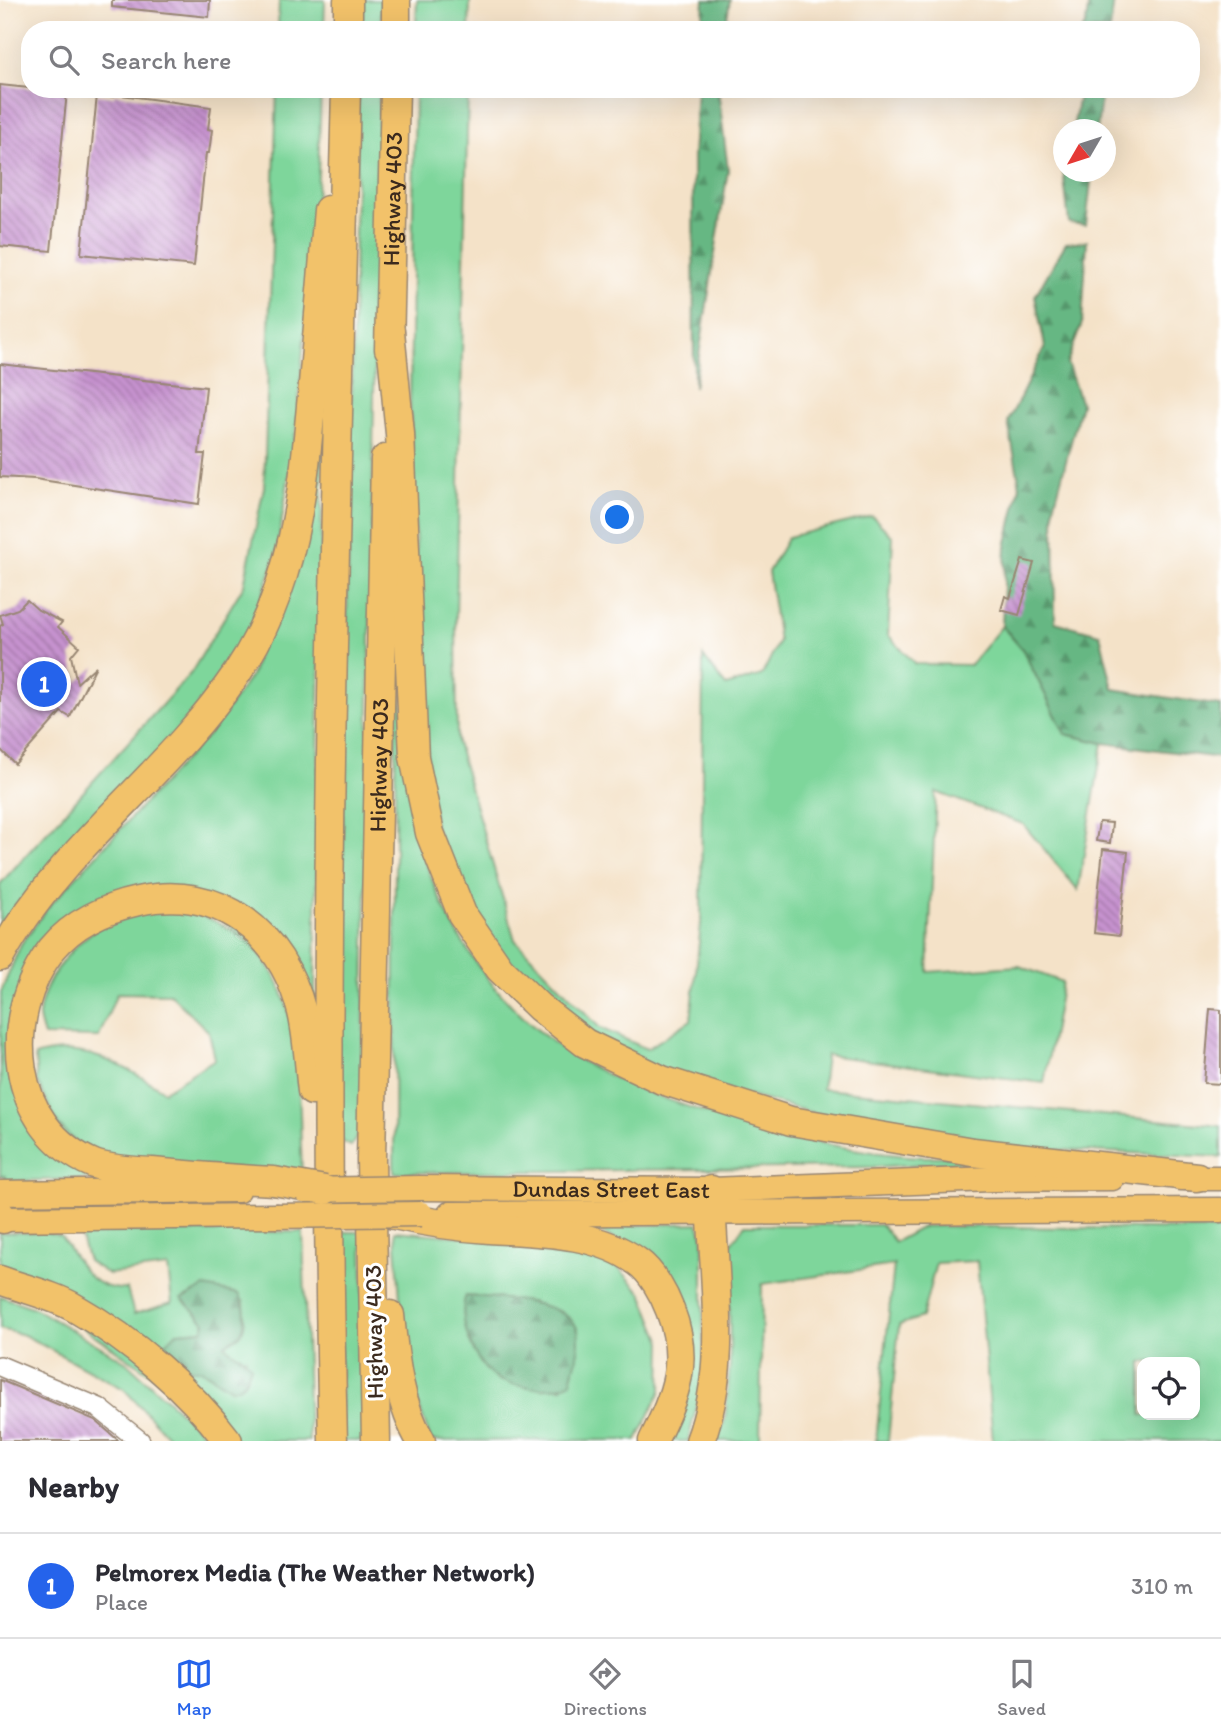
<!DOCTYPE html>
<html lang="en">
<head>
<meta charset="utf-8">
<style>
  :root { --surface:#fff; --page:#f2f2f3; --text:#2b2b33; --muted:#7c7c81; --line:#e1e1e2; --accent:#2563eb }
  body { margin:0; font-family:Itim,sans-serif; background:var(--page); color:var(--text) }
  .controls { position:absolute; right:21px; bottom:21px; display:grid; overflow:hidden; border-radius:14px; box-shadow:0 7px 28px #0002 }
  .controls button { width:63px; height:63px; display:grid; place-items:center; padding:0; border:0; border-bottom:2px solid var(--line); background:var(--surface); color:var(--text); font:35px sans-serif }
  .compass { position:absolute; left:1053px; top:119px; width:63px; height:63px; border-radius:50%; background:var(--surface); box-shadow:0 7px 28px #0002; rotate:231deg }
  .you { position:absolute; left:618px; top:518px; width:24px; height:24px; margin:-18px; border:5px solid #fff; border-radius:50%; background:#1a73e8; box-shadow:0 0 0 10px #1a73e833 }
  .badge { display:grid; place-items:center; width:46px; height:46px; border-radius:50%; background:var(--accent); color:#fff; font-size:23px; font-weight:700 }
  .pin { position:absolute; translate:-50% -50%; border:4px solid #fff; box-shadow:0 2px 7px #0006 }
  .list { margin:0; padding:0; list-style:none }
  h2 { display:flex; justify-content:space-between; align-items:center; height:91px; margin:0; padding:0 28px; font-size:30px }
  h2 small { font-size:23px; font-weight:400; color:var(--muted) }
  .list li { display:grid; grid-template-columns:46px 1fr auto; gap:21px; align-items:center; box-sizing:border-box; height:105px; padding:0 28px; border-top:2px solid var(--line) }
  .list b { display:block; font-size:26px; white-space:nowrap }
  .list p { margin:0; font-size:23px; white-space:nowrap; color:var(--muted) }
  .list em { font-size:23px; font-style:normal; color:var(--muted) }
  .icon { flex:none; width:38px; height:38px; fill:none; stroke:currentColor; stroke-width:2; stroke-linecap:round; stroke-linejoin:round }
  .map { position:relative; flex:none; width:1221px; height:1441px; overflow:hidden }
  .search { position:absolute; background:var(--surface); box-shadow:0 7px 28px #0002; left:21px; right:21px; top:21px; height:77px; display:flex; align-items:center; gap:18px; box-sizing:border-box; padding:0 24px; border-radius:28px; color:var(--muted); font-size:26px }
  .sheet { height:196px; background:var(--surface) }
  nav { display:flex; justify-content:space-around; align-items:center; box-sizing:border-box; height:98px; border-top:2px solid var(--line); background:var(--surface); font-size:19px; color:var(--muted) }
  nav a { display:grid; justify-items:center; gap:4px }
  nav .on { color:var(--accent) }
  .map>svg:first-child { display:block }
  .green { fill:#7ed69b; stroke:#5c805c; stroke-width:2; fill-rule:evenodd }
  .forest { fill:url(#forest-firs); stroke:#507050; stroke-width:2 }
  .building { fill:url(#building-back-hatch) }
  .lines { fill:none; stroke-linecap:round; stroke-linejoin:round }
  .minor-casing { stroke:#988673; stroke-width:22 }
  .major-casing { stroke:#988673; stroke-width:27 }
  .highway-casing { stroke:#988673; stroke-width:31 }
  .minor { stroke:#fff; stroke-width:19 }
  .major { stroke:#f2c26a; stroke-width:24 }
  .highway { stroke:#f2c26a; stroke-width:28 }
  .major-bridge-casing { stroke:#988673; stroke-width:27; stroke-linecap:butt }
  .highway-bridge-casing { stroke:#988673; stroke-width:31; stroke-linecap:butt }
  .major-bridge { stroke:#f2c26a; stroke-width:24 }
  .highway-bridge { stroke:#f2c26a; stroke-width:28 }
  .labels { text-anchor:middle; stroke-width:6; stroke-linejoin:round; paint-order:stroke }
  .street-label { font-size:24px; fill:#3b2a1e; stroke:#fff }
</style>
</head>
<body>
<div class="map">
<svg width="1221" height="1441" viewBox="0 0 1221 1441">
  <defs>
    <pattern id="forest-firs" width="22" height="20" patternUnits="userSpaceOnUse" patternTransform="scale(1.75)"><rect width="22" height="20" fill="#66b783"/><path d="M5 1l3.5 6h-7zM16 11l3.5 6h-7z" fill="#55956b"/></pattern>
    <pattern id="building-back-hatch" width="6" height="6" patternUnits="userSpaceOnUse" patternTransform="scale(1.75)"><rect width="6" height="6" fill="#c692cf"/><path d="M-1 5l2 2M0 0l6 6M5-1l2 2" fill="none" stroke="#a277a7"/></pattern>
  </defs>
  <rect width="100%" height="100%" fill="#fff"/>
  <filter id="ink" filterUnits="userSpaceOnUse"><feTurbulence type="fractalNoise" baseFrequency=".0143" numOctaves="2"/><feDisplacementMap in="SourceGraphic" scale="14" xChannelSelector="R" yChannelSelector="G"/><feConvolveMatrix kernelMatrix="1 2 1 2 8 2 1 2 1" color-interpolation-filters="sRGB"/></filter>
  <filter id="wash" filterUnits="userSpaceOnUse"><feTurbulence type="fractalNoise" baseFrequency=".00686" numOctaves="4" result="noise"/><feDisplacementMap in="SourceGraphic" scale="28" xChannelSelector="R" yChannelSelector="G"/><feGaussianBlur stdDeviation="1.57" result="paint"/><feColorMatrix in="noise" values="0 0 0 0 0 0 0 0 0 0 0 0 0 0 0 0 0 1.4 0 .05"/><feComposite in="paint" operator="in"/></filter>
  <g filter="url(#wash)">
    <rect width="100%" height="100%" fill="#f4e2c8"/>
    <!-- green -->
    <path class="green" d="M279,0H325L324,30H278Z
      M361,0H381V30H360Z
      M417,0H470L469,30H416Z
      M277,89H321L318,176L296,431L276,556L253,622L223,675L187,721L22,898L0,927V884L191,673L244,585L264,487Z
      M358,89H379L362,1128L351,1146L341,1141L337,1104Z
      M415,89H468L456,617L457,743L515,940L600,1028L647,1049L691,1020L701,923L703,656L726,686L762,675L779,641L768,572L788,537L872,516L893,537L888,635L915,664L970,665L1002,626L1023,650L1065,734L1103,743L1078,890L1023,824L936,792L928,972L1019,966L1062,982L1044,1083L826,1055L822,1089L1221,1126V1157L931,1144L630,1064L484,946L435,827L423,728L410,402Z
      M323,418L314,1053L301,988L189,890L47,945L14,1088L119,1178L5,1181V1176H0L1,992L21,944L50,905L214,728L252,674Z
      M396,572C400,644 400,717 409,788C422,888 473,983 554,1043C614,1088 721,1119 794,1137C837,1147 879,1155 924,1157C938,1157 965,1154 975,1161L872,1167L394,1173Z
      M180,909C313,943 296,1061 302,1172L146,1166L84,1152L58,1124L37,1082L35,1056C83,1040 125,1067 164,1091L215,1059L209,1032L170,994L117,993L99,1037L44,1036C42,1030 39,1021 39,1015C44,973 85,926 126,916C143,911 162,911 180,909Z
      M698,1223L703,1236V1380L688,1441H668C680,1383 706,1316 660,1267C647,1252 609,1237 590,1227Z
      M745,1225H881L895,1242L924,1226L1221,1230V1441H993L977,1261L936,1263L922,1317L899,1325L888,1441H876L894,1265L762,1284L760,1441H717L725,1420L730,1364L729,1246ZM1142,1362H1195V1415H1142Z
      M79,1231L303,1232L309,1441H233L214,1417L0,1271V1233L44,1232L61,1236C78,1263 91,1292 127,1289L134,1314L172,1303L168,1267L108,1274L88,1261ZM182,1299L244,1301L245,1319L240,1335L225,1345L230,1352L246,1358L231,1389L202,1370L177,1332L203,1330L205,1322Z
      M395,1231L551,1244L612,1261L642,1293L662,1342L661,1391L637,1440L431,1441L405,1366ZM466,1296L530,1302L561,1312L562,1388L529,1386L498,1380Z
      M337,1232H362L366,1441H342Z
      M0,1296L32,1307L125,1361L199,1429L207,1441H172L124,1389L24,1335L0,1329Z"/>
    <!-- forest -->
    <path class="forest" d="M704,0H730L725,30H702Z
      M1089,0H1114L1110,30H1082L1086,24Z
      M697,89H718L728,170L694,387L693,157Z
      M1080,89H1102L1097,129H1073Z
      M1063,169L1092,172L1086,225L1069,223Z
      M1087,241L1082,323L1067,363L1081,404L1054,507L1055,622L1100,634L1113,689L1221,706V758L1103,743L1065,734L1023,650L1002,626L1006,547L1020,486L1008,422L1045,347L1035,296L1066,243Z
      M205,1287L239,1294C245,1303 248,1324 240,1334C237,1338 230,1340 225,1345C233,1355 244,1355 251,1366C247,1378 245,1387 231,1389L202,1370L177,1367L158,1351L177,1332L203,1330L205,1322L182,1299Z
      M466,1296C494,1298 564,1299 577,1328C583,1342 574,1368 571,1382C554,1393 514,1388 496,1378C475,1367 456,1317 466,1296Z"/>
    <g id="blocks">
      <!-- building -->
      <path class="building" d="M112,0H210L209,17L112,7Z
        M0,85L67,92L51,251L0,246Z
        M114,94L211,107L208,129L212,130L209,153H206L194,266L81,254L97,95L114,97Z
        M0,364L206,387L199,454H205L199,504L35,479L0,477Z
        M1022,560L1034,563L1019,615L1001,610L1005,596L1010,598Z
        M27,600L38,610L62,622L58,627L79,646L71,656L77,683L96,666L70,717L61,712L15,764L0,749V626L3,624L0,615L18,609Z
        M1099,822L1112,823L1110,843L1096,841Z
        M1103,849L1128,852L1119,936L1094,933Z
        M1210,1009L1221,1010V1084L1204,1083Z
        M0,1380L95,1420L119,1441H0Z"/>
    </g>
  </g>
  <g filter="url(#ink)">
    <use href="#blocks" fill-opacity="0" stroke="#988673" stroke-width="2"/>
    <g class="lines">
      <!-- minor casing -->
      <g class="minor-casing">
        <path id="minor" d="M0,1366L99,1408L140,1441"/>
      </g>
      <!-- major casing -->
      <g class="major-casing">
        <g id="major">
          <path d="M1180,1178H1221"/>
          <path id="s1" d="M420,1188L711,1190L992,1179L1112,1178"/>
          <path d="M0,1193L238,1190"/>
          <path d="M450,1214L1221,1210"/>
          <path d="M0,1219L275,1216"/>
        </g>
      </g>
      <!-- highway casing -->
      <g class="highway-casing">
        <g id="highway">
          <path d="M348,30V0"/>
          <path d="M396,30V0"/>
          <path d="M390,331L400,434L414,757L430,833L462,914L500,969L539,1007L585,1043L662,1080L791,1121L973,1152L1197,1177"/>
          <path id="s2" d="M389,349L395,89"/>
          <path d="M0,957C59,849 168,775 237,673C296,587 304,484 313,384C318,326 323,268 328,210"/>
          <path d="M274,1181C233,1179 192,1176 152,1172C134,1171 111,1170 94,1164C9,1129 0,1017 52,949C73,923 106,908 138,901C220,883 282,933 302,1012C308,1038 309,1066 312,1091"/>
          <path d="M0,1214L3,1219"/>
          <path d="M394,1215C425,1222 457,1227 489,1229C537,1232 596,1231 638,1262C652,1272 664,1294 670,1310C690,1361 676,1394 653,1441"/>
          <path d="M0,1280C24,1289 53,1295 75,1308C133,1341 188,1388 228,1441"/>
          <path d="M390,1315C394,1357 399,1405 421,1441"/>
          <path d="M333,1441C321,991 335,540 346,89"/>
          <path id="s3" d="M376,1441L371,1160L385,459"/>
          <path d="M700,1441C730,1361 712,1274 711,1190"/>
        </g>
      </g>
      <!-- minor -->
      <use href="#minor" class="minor"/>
      <!-- major -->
      <use href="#major" class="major"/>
      <!-- highway -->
      <use href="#highway" class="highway"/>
      <!-- major-bridge casing -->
      <g class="major-bridge-casing">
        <path id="major-bridge" d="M305,1190L420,1188
          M275,1216L421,1214"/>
      </g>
      <!-- highway-bridge casing -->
      <g class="highway-bridge-casing">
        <path id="highway-bridge" d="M274,1181L325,1190"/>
      </g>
      <!-- major-bridge -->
      <use href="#major-bridge" class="major-bridge"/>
      <!-- highway-bridge -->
      <use href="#highway-bridge" class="highway-bridge"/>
    </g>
  </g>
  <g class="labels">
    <!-- street labels -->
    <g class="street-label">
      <text dy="8" stroke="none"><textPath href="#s2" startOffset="150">Highway 403</textPath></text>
      <text dy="8" stroke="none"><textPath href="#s3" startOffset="676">Highway 403</textPath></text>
      <text dy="8" stroke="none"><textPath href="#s1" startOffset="191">Dundas Street East</textPath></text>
      <text transform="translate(374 1332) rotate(-91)" y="8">Highway 403</text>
    </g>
  </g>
</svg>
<div class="controls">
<button><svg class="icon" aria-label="locate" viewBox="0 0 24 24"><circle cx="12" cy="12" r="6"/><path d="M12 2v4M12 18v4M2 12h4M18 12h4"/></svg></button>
</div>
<svg class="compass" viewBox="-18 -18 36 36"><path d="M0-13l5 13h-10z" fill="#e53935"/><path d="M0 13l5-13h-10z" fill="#7c7c81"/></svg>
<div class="you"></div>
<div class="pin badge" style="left:44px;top:684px">1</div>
<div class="search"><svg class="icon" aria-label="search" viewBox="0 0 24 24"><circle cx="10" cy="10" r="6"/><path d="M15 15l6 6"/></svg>Search here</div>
</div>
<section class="sheet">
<h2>Nearby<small></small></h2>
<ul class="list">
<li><span class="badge">1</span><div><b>Pelmorex Media (The Weather Network)</b><p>Place</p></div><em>310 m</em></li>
</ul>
</section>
<nav>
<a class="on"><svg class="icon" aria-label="map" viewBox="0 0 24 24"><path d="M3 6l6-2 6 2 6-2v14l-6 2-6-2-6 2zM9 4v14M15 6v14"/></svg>Map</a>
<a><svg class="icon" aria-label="directions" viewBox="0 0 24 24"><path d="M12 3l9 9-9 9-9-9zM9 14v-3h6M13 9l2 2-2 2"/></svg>Directions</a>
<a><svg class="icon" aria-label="saved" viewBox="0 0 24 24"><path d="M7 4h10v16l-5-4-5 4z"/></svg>Saved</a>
</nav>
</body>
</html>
